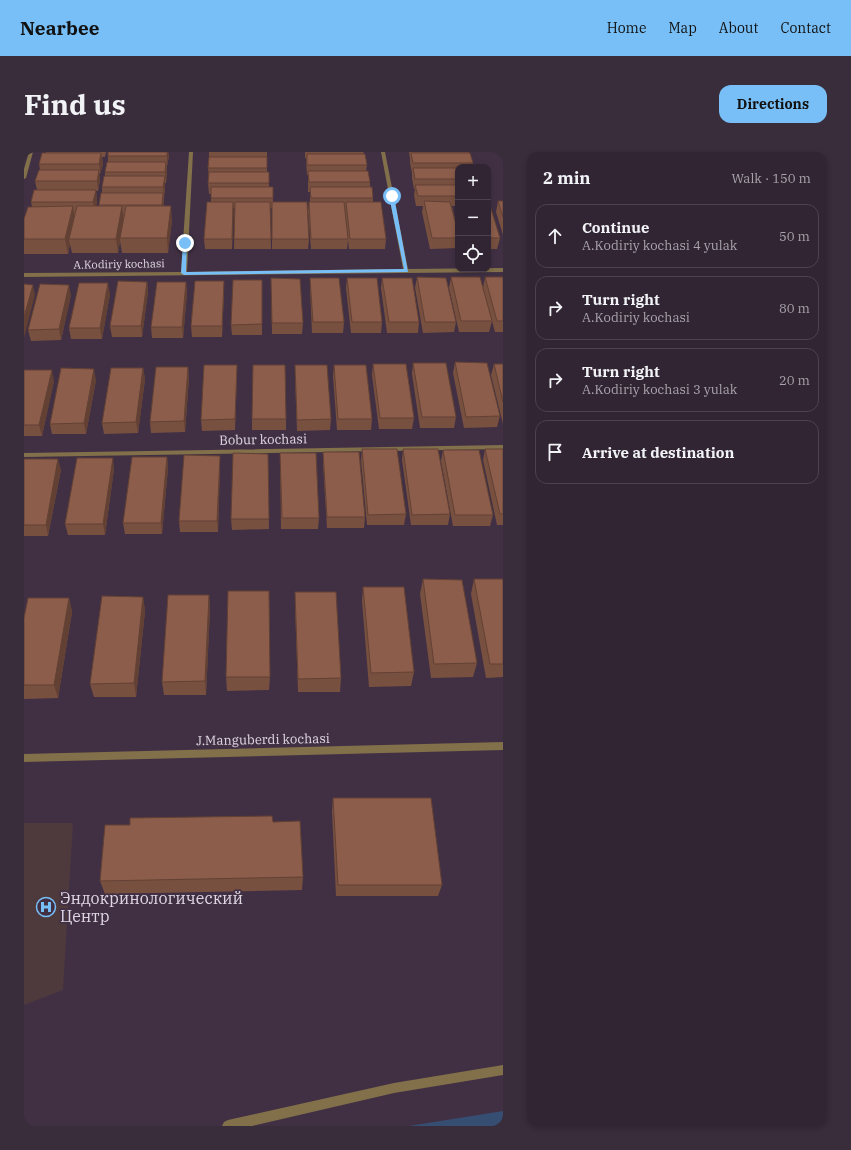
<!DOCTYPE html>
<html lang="en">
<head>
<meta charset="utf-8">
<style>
  :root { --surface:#312433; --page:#392c3b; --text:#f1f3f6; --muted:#a8a4ac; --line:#4c414e; --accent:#78bff7 }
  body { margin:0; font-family:"IBM Plex Serif",serif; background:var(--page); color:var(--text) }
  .controls { position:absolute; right:12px; top:12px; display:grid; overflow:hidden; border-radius:8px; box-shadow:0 2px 6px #0003 }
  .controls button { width:36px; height:36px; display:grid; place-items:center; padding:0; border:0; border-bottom:1px solid var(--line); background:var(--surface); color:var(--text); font:20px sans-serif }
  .stop { position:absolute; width:12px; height:12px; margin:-9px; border:3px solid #78bff7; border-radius:50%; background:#fff }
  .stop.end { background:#78bff7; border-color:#fff; box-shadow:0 1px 4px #0008 }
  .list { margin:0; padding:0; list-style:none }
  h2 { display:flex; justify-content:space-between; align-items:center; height:52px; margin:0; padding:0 16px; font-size:17px }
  h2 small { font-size:13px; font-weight:400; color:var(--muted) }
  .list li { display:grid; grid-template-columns:26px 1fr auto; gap:12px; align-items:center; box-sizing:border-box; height:64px; margin:0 8px 8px; padding:0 8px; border:1px solid var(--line); border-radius:12px }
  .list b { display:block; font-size:15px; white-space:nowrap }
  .list p { margin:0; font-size:13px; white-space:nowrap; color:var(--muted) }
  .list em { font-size:13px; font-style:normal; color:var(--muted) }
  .icon { flex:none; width:22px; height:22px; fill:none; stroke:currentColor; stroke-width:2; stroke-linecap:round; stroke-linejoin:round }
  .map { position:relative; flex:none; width:479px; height:974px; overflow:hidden; border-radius:12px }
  header { display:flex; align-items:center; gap:24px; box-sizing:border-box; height:56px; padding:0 20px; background:var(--accent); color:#111 }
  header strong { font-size:19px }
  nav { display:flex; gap:22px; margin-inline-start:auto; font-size:14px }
  .intro { display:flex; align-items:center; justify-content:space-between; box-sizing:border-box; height:96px; padding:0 24px }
  h1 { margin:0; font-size:28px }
  .button { padding:10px 18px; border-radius:12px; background:var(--accent); color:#111; font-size:14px; font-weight:700 }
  main { display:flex; gap:24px; padding:0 24px }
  aside { flex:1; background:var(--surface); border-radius:12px; box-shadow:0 2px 6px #0003 }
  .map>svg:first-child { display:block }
  .medical { fill:#4e393c }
  .water { fill:#374e73 }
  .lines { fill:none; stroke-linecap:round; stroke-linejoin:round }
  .street { fill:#82704a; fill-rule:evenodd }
  .wall { fill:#785040 }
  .shaded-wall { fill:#624134 }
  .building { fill:#8c5d4b; stroke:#624134 }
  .route { fill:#78bff7 }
  .labels { text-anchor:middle; stroke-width:3.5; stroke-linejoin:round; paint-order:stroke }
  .far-street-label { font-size:11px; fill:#e0d6e2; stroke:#413044 }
  .street-label { font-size:13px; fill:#e0d6e2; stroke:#413044 }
  .near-poi-label { font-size:16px; fill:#e0d6e2; stroke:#413044; text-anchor:start }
</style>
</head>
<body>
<header>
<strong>Nearbee</strong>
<nav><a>Home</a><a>Map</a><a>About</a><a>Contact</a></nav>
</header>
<div class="intro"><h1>Find us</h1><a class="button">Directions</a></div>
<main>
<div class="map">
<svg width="479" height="974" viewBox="0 0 479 974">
  <rect width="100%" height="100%" fill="#413044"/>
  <!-- medical -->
  <path class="medical" d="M0,671H49L39,838L0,853Z"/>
  <!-- water -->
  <path class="water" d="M479,959V974H385Z"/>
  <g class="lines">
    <!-- street -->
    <path class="street" d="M5,0H9L2,26L0,27V17Z
      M165,0H169L163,120L379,117L357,0H361L384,117L479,116V120L0,125V121L157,120Z
      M479,293V297L0,305V301Z
      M479,590V598L0,610V602Z
      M479,913V923L370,941L228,974H198L200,970L204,968L370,931Z"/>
  </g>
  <!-- wall -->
  <path class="wall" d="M22,0H82L81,5H78L79,12L76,22H75L76,28L74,39H72L73,49L72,54H75V53L78,41V35L81,24V20L84,10V0H144L145,4L143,14V20L142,31H141V35L140,46V54L148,68L144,101H98L96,89L94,101H48L46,92L44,102H0V67L8,55L7,50L13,38L11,29L16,18L15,12L22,1Z
    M185,0H243V20H245V35H249V50L285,87L284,97H248V56H246L247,97H210L211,56H209L208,97H181L180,87L187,50V42H185L184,31L185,26L184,16L185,5Z
    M281,0H340L339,2L343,13L342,19L346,30V35L349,46V50L362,87L361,97H325L324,88L323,97H287L284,60L285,50H286V40H284V23H283L282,6H281Z
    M385,0H445L449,11L448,15H434V54H428L434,80V96L406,97L398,60L399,54H392L390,43L391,37H390L388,26V21L386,11V7Z
    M476,0H479V8Z
    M474,49H479V83L472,60Z
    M464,50L476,86L473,97H464Z
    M393,125L432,170L430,180L399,181L391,136Z
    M427,125L468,169L465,180H435L425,136Z
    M461,125H479V180H471L459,136Z
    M247,126L279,171L278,182H248Z
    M286,126L320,170L319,181H288L286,136Z
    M323,126L358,170L357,181H327L322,136Z
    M358,126L395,170L394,181H363L357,136Z
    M238,128V183H208L207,173Z
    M123,130L124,140L118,185H88L86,174Z
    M162,130L163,141L159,186H128L127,175Z
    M200,140L198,185H168L167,174Z
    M86,142L78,187H47L45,176Z
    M47,143L37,188L7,189L4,178Z
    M431,210L476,264L473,275L440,276L429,221Z
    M389,211L432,265L430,276H396L388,222Z
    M349,212L390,266L388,277H355L348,223Z
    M470,212H479V272L467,223Z
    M213,213L211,278L178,279L177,268Z
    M271,213L307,267L306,278L273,279L271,224Z
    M310,213L348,267L347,278H313L309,224Z
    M164,215L165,226L161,280L127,281L126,270Z
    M119,216L121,227L114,281L80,282L78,271Z
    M0,218L30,229L18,284H0Z
    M72,228L62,282H28L26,272Z
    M228,267H262V278H228Z
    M338,297L382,362L380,373H343L337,308Z
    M379,297L426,362L424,373H387L378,308Z
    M461,297H479V373H473L459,308Z
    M419,298L469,363L466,374H429L417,309Z
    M299,300L341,365L340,376H303L299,311Z
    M256,301L295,366L294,377H257Z
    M244,302L245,377L208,378L207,367Z
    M196,304V314L194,380H156L155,369Z
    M143,305L144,316L138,382H101L99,371Z
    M0,307L37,318L24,384H0Z
    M90,317L81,383H44L41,372Z
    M399,427L453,511L449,525L407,526L396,442Z
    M450,427H479V525L462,526L447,442Z
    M339,435L390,520L387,534L345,535L338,449Z
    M271,440L317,526L316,540H274L271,454Z
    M185,443L186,457L182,543H140L138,530Z
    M119,445L121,459L112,545H70L66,532Z
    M45,446L48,460L34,546L0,547V466Z
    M202,525H246L245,538L203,539Z
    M309,646L418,733L414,744H312L308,659Z
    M249,670L279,725L278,738L81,742L76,729Z"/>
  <!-- shaded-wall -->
  <path class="shaded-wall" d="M143,0H144L145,4L143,14Z
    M77,1L79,12L76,22L75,12Z
    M142,10L143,20L142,31L141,20Z
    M75,18L76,28L74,39L73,29Z
    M141,24V35L140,46L139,35Z
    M72,38L73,49L71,60L69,50Z
    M139,41L140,52L139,63L138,53Z
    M209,50L210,61L208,97V87Z
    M49,54L51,69L45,87L46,92L44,102L41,87Z
    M98,54L100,68L96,86V89L94,101L92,87Z
    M147,54L148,68L144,101L143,86Z
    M200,129V140L198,185V174Z
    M123,130L124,140L118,185L117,174Z
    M162,130L163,141L159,186L158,175Z
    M84,131L86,142L78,187L76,176Z
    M9,133L11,143L0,186V165Z
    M45,133L47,143L37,188L35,177Z
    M213,213V224L211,278V267Z
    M164,215L165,226L161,280L160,269Z
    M119,216L121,227L114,281L112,270Z
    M70,217L72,228L62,282L60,271Z
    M28,218L30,229L18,284L15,273Z
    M196,304V314L194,380L193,369Z
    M143,305L144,316L138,382L137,371Z
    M89,306L90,317L81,383L79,372Z
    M34,307L37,318L24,384L22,373Z
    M185,443L186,457L182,543L181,529Z
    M119,445L121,459L112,545L110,531Z
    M45,446L48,460L34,546L30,533Z"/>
  <!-- building -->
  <path class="building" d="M84,0H143V4H84Z
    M18,1H77L75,12H15Z
    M387,1H446L449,11H389Z
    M283,2H341L343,13H283Z
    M185,5H243V16H184Z
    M83,10H142L141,20H81Z
    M389,16H434V27H391Z
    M15,18H75L73,29H11Z
    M284,19H344L346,30H285Z
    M185,20H245V31H184Z
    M80,24H141L139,35H78Z
    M391,33H434V44H394Z
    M187,35H249V46H187Z
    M286,35H348L349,46H287Z
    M10,38H72L69,50H7Z
    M77,41H139L138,53H75Z
    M400,49L426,50L434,80V86H408Z
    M474,49H479V65Z
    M183,50H209L208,87H180Z
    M211,50H246L247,87H210Z
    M248,50H283L285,87H248Z
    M285,50H320L324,87H287Z
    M322,50H357L362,87H326Z
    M464,50H465L476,86H464Z
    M49,54L41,87H0V67L4,55Z
    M53,54H98L92,87H45Z
    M102,54H147L143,86H96Z
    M393,125L422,126L432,170H401Z
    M427,125H456L468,169H437Z
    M461,125H479V169H473Z
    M247,126L276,127L279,171H248Z
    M286,126H315L320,170H289Z
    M323,126H353L358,170H328Z
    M358,126H388L395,170H365Z
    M209,128H238V172L207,173Z
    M94,129L123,130L117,174H86Z
    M171,129H200L198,174H167Z
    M133,130H162L158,175H127Z
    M55,131H84L76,176H45Z
    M0,132L9,133L0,165Z
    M16,132L45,133L35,177L4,178Z
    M431,210L463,211L476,264L442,265Z
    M389,211H422L432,265H398Z
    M349,212H382L390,266H356Z
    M470,212H479V250Z
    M180,213H213L211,267L177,268Z
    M229,213H261L262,267H228Z
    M271,213H303L307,267L273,268Z
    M310,213H342L348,267H314Z
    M132,215H164L160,269L126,270Z
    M37,216L70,217L60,271L26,272Z
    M87,216H119L112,270L78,271Z
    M0,218H28L15,273H0Z
    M338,297H373L382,362L344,363Z
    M379,297H414L426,362L388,363Z
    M461,297H479V362H476Z
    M419,298H455L469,363H431Z
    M299,300H335L341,365H303Z
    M209,301L244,302L245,367H207Z
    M256,301H292L295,366H258Z
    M160,303L196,304L193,369H155Z
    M108,305H143L137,371H99Z
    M53,306H89L79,372H41Z
    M0,307H34L22,373H0Z
    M399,427L438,428L453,511L410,512Z
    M450,427H479V512H466Z
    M339,435H380L390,520L347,521Z
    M204,439H245L246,525H202Z
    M271,440H312L317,526L274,527Z
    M144,443H185L181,529L138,530Z
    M78,444L119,445L110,531L66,532Z
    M4,446H45L30,533H0V466Z
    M309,646H407L418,733H314Z
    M248,664L249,670L276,669L279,725L76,729L81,673H106V666Z"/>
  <!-- route -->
  <path class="route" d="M365,44L368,43L370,44L384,120L160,123L157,121L159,91L161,90L163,91L162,120L380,117Z"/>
  <!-- icons -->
  <defs>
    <g id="hospital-ring" transform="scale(1)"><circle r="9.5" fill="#413044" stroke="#78bff7" stroke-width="1.5"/><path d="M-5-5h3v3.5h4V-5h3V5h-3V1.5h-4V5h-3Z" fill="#78bff7"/></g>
  </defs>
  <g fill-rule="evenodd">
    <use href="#hospital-ring" x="22" y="755"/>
  </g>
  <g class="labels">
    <!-- far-street labels -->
    <g class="far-street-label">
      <text transform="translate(95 112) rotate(-1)" y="4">A.Kodiriy kochasi</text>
    </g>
    <!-- street labels -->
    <g class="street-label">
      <text transform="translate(239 287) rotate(-1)" y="5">Bobur kochasi</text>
      <text transform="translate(239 587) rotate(-1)" y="5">J.Manguberdi kochasi</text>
    </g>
    <!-- near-poi labels -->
    <g class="near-poi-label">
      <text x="36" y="752">Эндокринологический<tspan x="36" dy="18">Центр</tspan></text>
    </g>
  </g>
</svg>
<div class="controls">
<button>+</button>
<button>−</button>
<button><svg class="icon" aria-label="locate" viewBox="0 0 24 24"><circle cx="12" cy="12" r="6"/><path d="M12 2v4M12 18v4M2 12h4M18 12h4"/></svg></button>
</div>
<div class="stop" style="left:368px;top:44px"></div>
<div class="stop end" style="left:161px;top:91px"></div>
</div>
<aside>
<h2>2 min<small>Walk · 150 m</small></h2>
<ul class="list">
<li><svg class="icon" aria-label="ahead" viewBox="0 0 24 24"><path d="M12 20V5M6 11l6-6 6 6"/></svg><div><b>Continue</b><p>A.Kodiriy kochasi 4 yulak</p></div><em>50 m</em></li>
<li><svg class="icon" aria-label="right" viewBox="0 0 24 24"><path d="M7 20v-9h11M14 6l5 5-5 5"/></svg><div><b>Turn right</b><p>A.Kodiriy kochasi</p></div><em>80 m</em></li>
<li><svg class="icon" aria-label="right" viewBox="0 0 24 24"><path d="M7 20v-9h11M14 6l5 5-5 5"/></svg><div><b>Turn right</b><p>A.Kodiriy kochasi 3 yulak</p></div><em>20 m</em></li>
<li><svg class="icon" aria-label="arrive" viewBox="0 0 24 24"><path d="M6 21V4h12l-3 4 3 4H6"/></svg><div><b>Arrive at destination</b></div></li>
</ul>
</aside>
</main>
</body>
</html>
